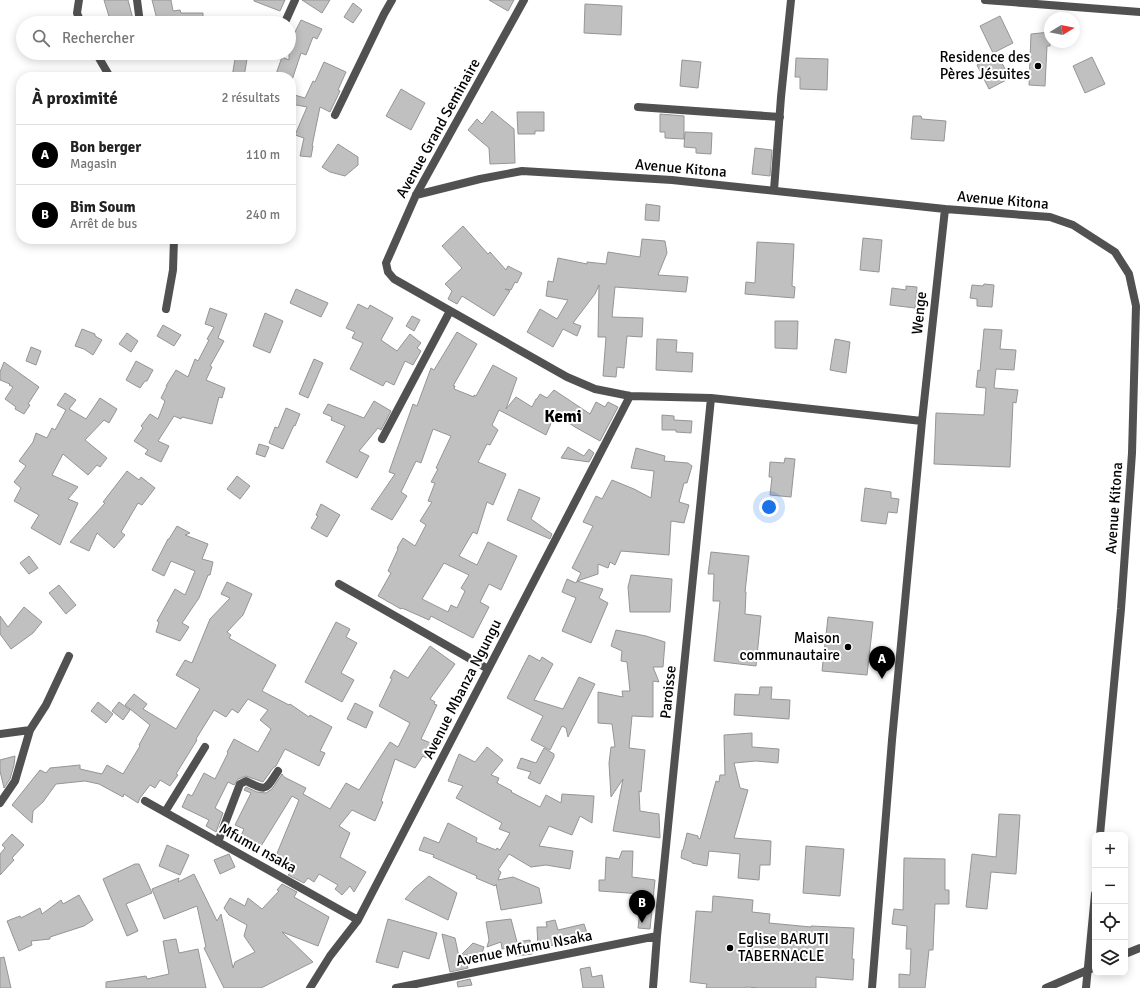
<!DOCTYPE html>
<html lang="fr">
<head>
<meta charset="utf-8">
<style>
  :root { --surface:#fff; --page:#f6f6f6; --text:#222; --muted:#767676; --line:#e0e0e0; --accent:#000 }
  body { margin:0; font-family:Signika,sans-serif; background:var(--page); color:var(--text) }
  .controls { position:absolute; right:12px; bottom:12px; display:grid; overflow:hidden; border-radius:8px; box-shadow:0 2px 10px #0003 }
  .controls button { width:36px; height:36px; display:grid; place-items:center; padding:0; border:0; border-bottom:1px solid var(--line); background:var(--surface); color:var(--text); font:20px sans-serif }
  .compass { position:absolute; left:1044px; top:12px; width:36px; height:36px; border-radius:50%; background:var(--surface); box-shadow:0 2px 10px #0003; rotate:80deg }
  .you { position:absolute; left:769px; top:507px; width:14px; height:14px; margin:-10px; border:3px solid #fff; border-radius:50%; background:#1a73e8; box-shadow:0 0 0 6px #1a73e833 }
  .badge { display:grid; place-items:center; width:26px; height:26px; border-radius:50%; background:var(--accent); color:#fff; font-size:13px; font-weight:700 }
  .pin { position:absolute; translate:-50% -33px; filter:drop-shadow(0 1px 2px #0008) }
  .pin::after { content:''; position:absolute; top:21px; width:14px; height:12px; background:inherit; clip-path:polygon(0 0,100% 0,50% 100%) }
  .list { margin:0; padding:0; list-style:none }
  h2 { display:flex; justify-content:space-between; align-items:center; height:52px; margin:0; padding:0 16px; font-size:17px }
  h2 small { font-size:13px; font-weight:400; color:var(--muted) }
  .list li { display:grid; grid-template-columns:26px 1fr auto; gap:12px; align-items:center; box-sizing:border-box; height:60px; padding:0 16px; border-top:1px solid var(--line) }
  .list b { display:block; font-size:15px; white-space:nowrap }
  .list p { margin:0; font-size:13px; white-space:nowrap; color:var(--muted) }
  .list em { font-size:13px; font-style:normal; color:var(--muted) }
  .icon { flex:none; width:22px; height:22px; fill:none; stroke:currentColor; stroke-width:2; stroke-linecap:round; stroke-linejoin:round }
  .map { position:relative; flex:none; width:1140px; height:988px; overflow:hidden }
  .search { position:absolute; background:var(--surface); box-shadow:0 2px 10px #0003; left:16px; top:16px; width:280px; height:44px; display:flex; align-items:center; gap:10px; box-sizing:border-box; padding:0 14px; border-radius:22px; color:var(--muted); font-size:15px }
  .panel { position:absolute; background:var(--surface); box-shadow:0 2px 10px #0003; left:16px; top:72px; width:280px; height:172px; border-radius:16px }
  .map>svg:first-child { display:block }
  .building { fill:#c0c0c0; stroke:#959595; fill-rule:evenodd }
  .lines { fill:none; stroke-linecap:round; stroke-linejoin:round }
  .minor { stroke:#515151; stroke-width:8 }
  .tertiary { stroke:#515151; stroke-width:8 }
  .poi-dot { fill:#000; stroke:#fff; stroke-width:1.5 }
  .labels { text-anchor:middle; stroke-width:4; stroke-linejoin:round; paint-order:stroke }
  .poi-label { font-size:15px; fill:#000; stroke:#fff; text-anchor:end }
  .street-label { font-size:15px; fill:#000; stroke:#fff }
  .quarter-label { font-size:17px; font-weight:bold; fill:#000; stroke:#fff }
</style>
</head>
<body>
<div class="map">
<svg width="1140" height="988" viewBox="0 0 1140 988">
  <rect width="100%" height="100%" fill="#fff"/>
  <!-- building -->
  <path class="building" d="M104,0H128L134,23H111Z
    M152,0H171L173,11L180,10L181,13H203V23H158Z
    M254,0H285L280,11L254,1Z
    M302,0H330L322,13Z
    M489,0H514L508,11Z
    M353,3L362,10L353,23L344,17Z
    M585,4L622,6L621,35L584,33Z
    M1000,16L1013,43L993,53L980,26Z
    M301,20L322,29L317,39L313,37L306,55L301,53L291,83V77H275L282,57L289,60V32L294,34Z
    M1050,32V46H1047L1045,86L1029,85L1031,34Z
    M236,53H248L244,77H232Z
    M997,54L1010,78L989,89L977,65Z
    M1092,57L1105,84L1085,93L1073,66Z
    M796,58L828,59L827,90L800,89V77H795Z
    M682,60L701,62L698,88L680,86Z
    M324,62L346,72L338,90L340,91L330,112L320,107L312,146H313L311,157L300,156L304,138L295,135L307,107L291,104V94L305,98L313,81L315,82Z
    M401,89L425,103L411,130L386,116Z
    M492,111L514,129L515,163L490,164L489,148L468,130L477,119L482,124Z
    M517,112H544V131H535V134H518Z
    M660,114L684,116V139L665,138V132H660Z
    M913,116H921L922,119L946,121L944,141L911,139Z
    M685,132L712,133L711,154L696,153V148L684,147Z
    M338,144L358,157V165L345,176L330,172L322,167Z
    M755,148L772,150L770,176L752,174Z
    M646,204L660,206L659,221L645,220Z
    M463,226L488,254L490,252L506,270L508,266L522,273L517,283L515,282L511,290L505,289L510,291L494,316L462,296L457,304L448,299L452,291L445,284L462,268L442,246Z
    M863,238L882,240L879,272L860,270Z
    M642,239L665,241L667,253L658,275L688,277L686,292L615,287L612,317L643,318L642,337L627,336L624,368L617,367L616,377L603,376L606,337H598L599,285L595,294L573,323L581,326L577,336L563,329L553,347L527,332L540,309L557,319L568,300L546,296L548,281L553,282L558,258L587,264V262L606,264L608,252L640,257Z
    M757,242L794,244L792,286L795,287L794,298L745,294L746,282L755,283Z
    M984,284L994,285L992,307L977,306V299L970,298L972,285L983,286Z
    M906,286L917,287L915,308L890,305L892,288L906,290Z
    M296,289L328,303L321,317L290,303Z
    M358,304L368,309L370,305L393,318L381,340L397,351L410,334L421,343L417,348L421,351L413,365L405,361L394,385L386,381L383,386L350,369L363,343L352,338L355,332L346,328Z
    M210,308L227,314L218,338L224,341L210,366L212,367L206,380L225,388L222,398L219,397L212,424L182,417L181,419L174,416L158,441L169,446L161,462L145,454L148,450L134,441L143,428L141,426L150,414L158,419L165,401L161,398L167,386H166L176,370L188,377L195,359L198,361L209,340L207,339L214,327L205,324Z
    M265,313L283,321L270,353L253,346Z
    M412,316L420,320L414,331L406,326Z
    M775,321H798L797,349L775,348Z
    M163,325L181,335L174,346L157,336Z
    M82,329L95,334V336L102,340L93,355L84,349L75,346Z
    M984,329L1002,330L1000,349L1016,350L1014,370L996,369L994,388L1018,390L1016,403L1013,402L1010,467L934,464L936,413L984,415L986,388L976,387L978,370L980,371Z
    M457,332L477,344L453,386H455L454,389L474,397V395L476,396L493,365L517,378L506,409L516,397L532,407L536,399H537L540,394L547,398L554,390L590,414L596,402L605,407L608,402L618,407L600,441L575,427L555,414L546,435L499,410L492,425L498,430L490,445L487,444L478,462L506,474L493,505L487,502L477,534L473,532L459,556L477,565L488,542L517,556L501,590L489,584L480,602L489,607L473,638L431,616L429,620L402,608L401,609L378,596L391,573L388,571L398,549L397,548L403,538L415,546L426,525L420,521L432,502L428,501L435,483L431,482L438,469L436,468L451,436L433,429L421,463L416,461L401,492L407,496L392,520L371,509L395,474L389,472L413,404L417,406L431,368L434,370ZM444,563L469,575L461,588L465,591L457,608L451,605L448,612L422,599Z
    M127,333L138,341L131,352L119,344Z
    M657,339L677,340L676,352L693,353L692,372L656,370Z
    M835,339L850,342L846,373L830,370Z
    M31,347L41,351L36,365L26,361Z
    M314,359L323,363L308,398L299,394Z
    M136,361L153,370L147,381H145L140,388L126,380Z
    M4,362L39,387L28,404L30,405L24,414L15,409L16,407L5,399L13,387L9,385L10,384L0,380V372Z
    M65,393L76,400L69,409L86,419L100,398L117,409L109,423L104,420L85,440L107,458L100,467L97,465L88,475L63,454L52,475L78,487L68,499L78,503L60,545L31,528L39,515L14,501L21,488L14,482L26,466L19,461L33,442L36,433L47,438L52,428L55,430L66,410L57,405Z
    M374,401L391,411L381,430L378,428L359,451L369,456L357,478L326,462L345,426L331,420L332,417L323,413L328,404L364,418Z
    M286,408L300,414L295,426L294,425L283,449L269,443L275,427L278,428Z
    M662,415L674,416V420L692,421L691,433L676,432V430H662Z
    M259,444L269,447L265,457L256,454Z
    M568,447L584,456L589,449L594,453L589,462L561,458Z
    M636,448L665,456L664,461L688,463L692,466L687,483H684L679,502L689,505L684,523L671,521L669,555L621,551L615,565L610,562L608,568L598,564V574L577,581L603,589L599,598L608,603L591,643L562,631L576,598L562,592L567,579L576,583L581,573L572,568L593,526L583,522L596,496L602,499L612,480L634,489L651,498L654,471L631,468Z
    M785,458L795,459L791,497L770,495L772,477H769L770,462L784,463Z
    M127,471L139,480L141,477L155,488L142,505L138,503L121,532L125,535L114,548L97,533L89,551L70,542L105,503L103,502Z
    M237,476L250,486L240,499L227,489Z
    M865,488L891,492V498L899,499L897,513L888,512L886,524L861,521Z
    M519,489L540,498L531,519L552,534L550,539L507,520Z
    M321,504L340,515L327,537L311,528L318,516L316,515Z
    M177,526L190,533L185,535L208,544L202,559L213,562L210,575H208L199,598L182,623L189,627L180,641L156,632L159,622L157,621L175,589L185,595L195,571L171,561L164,576L152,570L168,539H169Z
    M711,552L749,556L745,592H746L745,614L761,616L756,666L714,661L720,601H713L714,574H708Z
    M29,556L38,568L29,574L20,563Z
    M631,575L672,579L670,612H630L628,587Z
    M227,582L252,594L243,615L227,632L231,635L229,638L276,665L262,691L289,705L290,704L309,717L310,715L332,727L320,751L325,753L319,766L285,749L276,766L273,768L263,782L246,776L238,779L234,785L228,782L215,808L223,813L216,832L206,826L209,820L182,807L188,794L192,796L204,773L215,779L228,753L227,752L234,739L258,752L271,729L260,720L268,710L248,699L238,713L232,709L226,717L214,710L196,739L197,740L176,774L178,775L170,786L160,780L155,788L150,785L140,798L138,803L124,794L123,797L99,784L85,781L56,784L43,802L33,811L32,823L12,805L40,770L46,773L50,768L80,765V769L102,774L107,765L123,774L140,746L139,745L150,725L125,705L134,694L147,704L143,709L176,729L200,689L176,675L185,660L192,663L210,619L230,598L221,594Z
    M59,585L76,605L66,614L49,593Z
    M24,607L42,622L33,633L11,649L0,634V616L8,627Z
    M828,617L873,622L867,675L822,671Z
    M336,622L350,629L346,637L357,643L341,673L354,680L342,702L305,682Z
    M616,630L646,636L665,642L663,667H653L659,682L653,681V717L632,716L629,748L645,750L641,792L639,791L640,811L659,814L660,838L613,831L623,779L611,797L609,763L611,747H615L612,724L598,723V692L623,697L622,691H630L627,662L621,661L622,651L611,646Z
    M430,646L455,664L430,699L435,702L434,704L437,705L421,739L433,744L426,758L423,756L415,768L395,759L381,801L383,802L375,821L352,810L339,826L350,833L340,857L366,872L354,892L350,886L342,895L335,889L338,885L319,874L314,882L308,878L304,883L288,875L292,871L273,863L299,800L292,796L258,851L239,840L244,829L235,825L251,793L244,790L246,787L257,792L266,793L272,789L282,774L284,777L306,788L303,794L330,809L346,783L359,790L390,742L398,747L410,723L379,706L392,679L390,678L394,670L408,678Z
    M529,655L540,661L542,657L553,664L534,700L563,709L579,677L595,684L568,737L566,728L562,726L550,750L531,740L543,716L507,698Z
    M760,687H772L771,699L790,700L789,719L734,715L735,694L759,695Z
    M98,702L113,714L106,723L91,711Z
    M119,702L130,710L123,720L112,711Z
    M355,703L373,712L366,728L347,719Z
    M752,733V747L779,749L778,763L756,761L734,763L740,788L748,790L734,838L771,841L770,865H760L759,880L738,878L740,854L709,851L707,866L692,863V862L681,858L682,850H683L687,833L698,836V838L700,839L716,781L719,782L720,775H725L724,735Z
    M487,747L503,760L491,775L499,778L497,783L512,791L511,792L540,807L546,795L561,803L562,794L594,796L592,823L580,816L572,835L549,826L539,846L573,851L570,869L546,865L531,867L509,854L498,870L501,872L498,880L513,877L539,888L542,903L501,910L496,884L495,886L476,878L477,876L433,857L434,855L419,850L424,837L439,843L448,823L477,838L476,842L496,850L497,848L500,850L510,833L499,829L502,823L456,798L463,786L448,781L459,754L475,762Z
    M544,748L554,754V757L540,784L528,778L531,772L517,768L521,758L536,763Z
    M15,756L14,765L10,779L4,788L0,771V760Z
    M999,814L1020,815L1016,874L991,872L987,909L966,907L972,854L996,857Z
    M12,834L24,845L12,858L14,860L0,875V854L5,848L2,845Z
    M167,845L189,855L180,875L159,866Z
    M806,846L844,849L840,896L803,893Z
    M622,851H633L632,877L655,880L650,929L638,928L642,894L599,891V880H605L606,857L619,859Z
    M229,854L235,867L220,874L214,860Z
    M904,858L945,859V890H949V904H935L933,950H929L925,988H899V974L910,975L911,949H906L907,926L892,924L894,909L903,910Z
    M135,864H139L152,893L126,904L138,931L127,936L103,879Z
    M194,874L217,921L221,914L233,968L235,962L255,952L244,936L247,925L229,915L224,908L230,898L245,906L248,898L262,909L279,891L277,890L282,884L297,892L294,897L329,917L318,946L282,932L313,962L261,988H224L204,948L206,947L197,906L164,919L152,889L179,878L178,882Z
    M429,876L457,893L448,920L405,899L415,888Z
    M79,895L93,920L84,926L50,937V939L31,941L32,945L19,951L7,921L20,916L21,918L40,908L42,914L61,900L63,904Z
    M713,896L753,900L752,912L770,914L769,923L811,927V926L854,928L852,959H854L853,980L816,977V988H761L746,987V988H706L707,984L690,982L696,911L712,912Z
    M388,919L437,933L429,959L403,951L398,968L376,962Z
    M511,919L517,942L530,940L532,954L516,956L515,946L502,949L501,942L487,947L489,940L486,922Z
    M555,920L558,930L584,924L588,936H580L581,940L538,948L537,927H547L546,922Z
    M442,934L455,938L459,957L473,943L484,947L482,953L477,956L464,955L468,968L450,972Z
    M176,939L179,953L198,949L206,988H106V982L146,976L147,979L169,974L163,941Z
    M4,957L11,988H0V958Z
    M590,967L592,977L602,975L604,988H583L580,969Z
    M470,979L472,985L458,987L457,982Z"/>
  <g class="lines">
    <!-- minor -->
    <path class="minor" d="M79,0L77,13L81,23
      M137,0L140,23
      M524,0L416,195L386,263L388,272L394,279L567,377L595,389L630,396L711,398L922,421
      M985,0L1140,12
      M286,20L295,0
      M96,53L110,77
      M638,107L780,117
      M335,115L384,14L392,0
      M774,190L781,97L791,0
      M416,195L480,179L522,171L672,180L945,209L1050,217L1073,225L1115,252L1129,274L1136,306L1132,453L1121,609L1100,835
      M166,309L173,270L174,239
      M382,439L450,311
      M339,584L488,669
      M0,734L30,730
      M145,801L358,920
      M0,803L15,781L30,730L46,705L69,656
      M165,812L205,747
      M218,842L240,784L246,781C268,792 265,790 278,771
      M310,988L330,956L358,920L630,396
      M396,988L657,936
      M653,988L657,936L711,398
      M872,988L892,740L922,421L945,209
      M1086,988L1095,894"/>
    <!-- tertiary -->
    <path class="tertiary" d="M1125,954L1140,948
      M1046,988L1095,967"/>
  </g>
  <!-- markers -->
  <g class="poi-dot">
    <circle cx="1038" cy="66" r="4"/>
    <circle cx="848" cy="647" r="4"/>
    <circle cx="730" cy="948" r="4"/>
  </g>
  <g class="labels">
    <!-- poi labels -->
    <g class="poi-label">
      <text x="1030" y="62">Residence des<tspan x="1030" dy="17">Pères Jésuites</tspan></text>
      <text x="840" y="643">Maison<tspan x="840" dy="17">communautaire</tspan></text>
      <text x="738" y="944" text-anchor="start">Eglise BARUTI<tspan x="738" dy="17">TABERNACLE</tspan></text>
    </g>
    <!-- street labels -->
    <g class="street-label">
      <text transform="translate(438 128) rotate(-61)" y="5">Avenue Grand Seminaire</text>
      <text transform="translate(681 168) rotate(5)" y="5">Avenue Kitona</text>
      <text transform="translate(1003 200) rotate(5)" y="5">Avenue Kitona</text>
      <text transform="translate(919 313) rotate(-84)" y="5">Wenge</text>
      <text transform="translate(1114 508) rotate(-86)" y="5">Avenue Kitona</text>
      <text transform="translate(462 689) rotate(-63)" y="5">Avenue Mbanza Ngungu</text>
      <text transform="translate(668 692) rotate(-84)" y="5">Paroisse</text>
      <text transform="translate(258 848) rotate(29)" y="5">Mfumu nsaka</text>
      <text transform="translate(524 948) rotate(-11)" y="5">Avenue Mfumu Nsaka</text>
    </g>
    <!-- quarter labels -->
    <g class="quarter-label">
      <text x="563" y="422">Kemi</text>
    </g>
  </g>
</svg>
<div class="controls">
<button>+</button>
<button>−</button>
<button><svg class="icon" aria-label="locate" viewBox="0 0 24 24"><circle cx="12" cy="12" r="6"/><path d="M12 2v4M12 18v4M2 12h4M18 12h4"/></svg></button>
<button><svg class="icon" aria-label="layers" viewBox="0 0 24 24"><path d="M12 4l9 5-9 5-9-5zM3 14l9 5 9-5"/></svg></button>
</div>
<svg class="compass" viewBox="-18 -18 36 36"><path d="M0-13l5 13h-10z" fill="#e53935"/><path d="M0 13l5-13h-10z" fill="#767676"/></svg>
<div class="you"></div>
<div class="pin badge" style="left:882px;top:679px">A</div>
<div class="pin badge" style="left:642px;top:923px">B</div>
<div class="search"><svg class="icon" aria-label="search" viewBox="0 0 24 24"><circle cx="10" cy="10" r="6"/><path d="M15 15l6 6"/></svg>Rechercher</div>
<section class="panel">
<h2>À proximité<small>2 résultats</small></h2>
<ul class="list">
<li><span class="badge">A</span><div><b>Bon berger</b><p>Magasin</p></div><em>110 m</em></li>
<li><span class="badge">B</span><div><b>Bim Soum</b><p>Arrêt de bus</p></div><em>240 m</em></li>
</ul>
</section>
</div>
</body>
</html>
